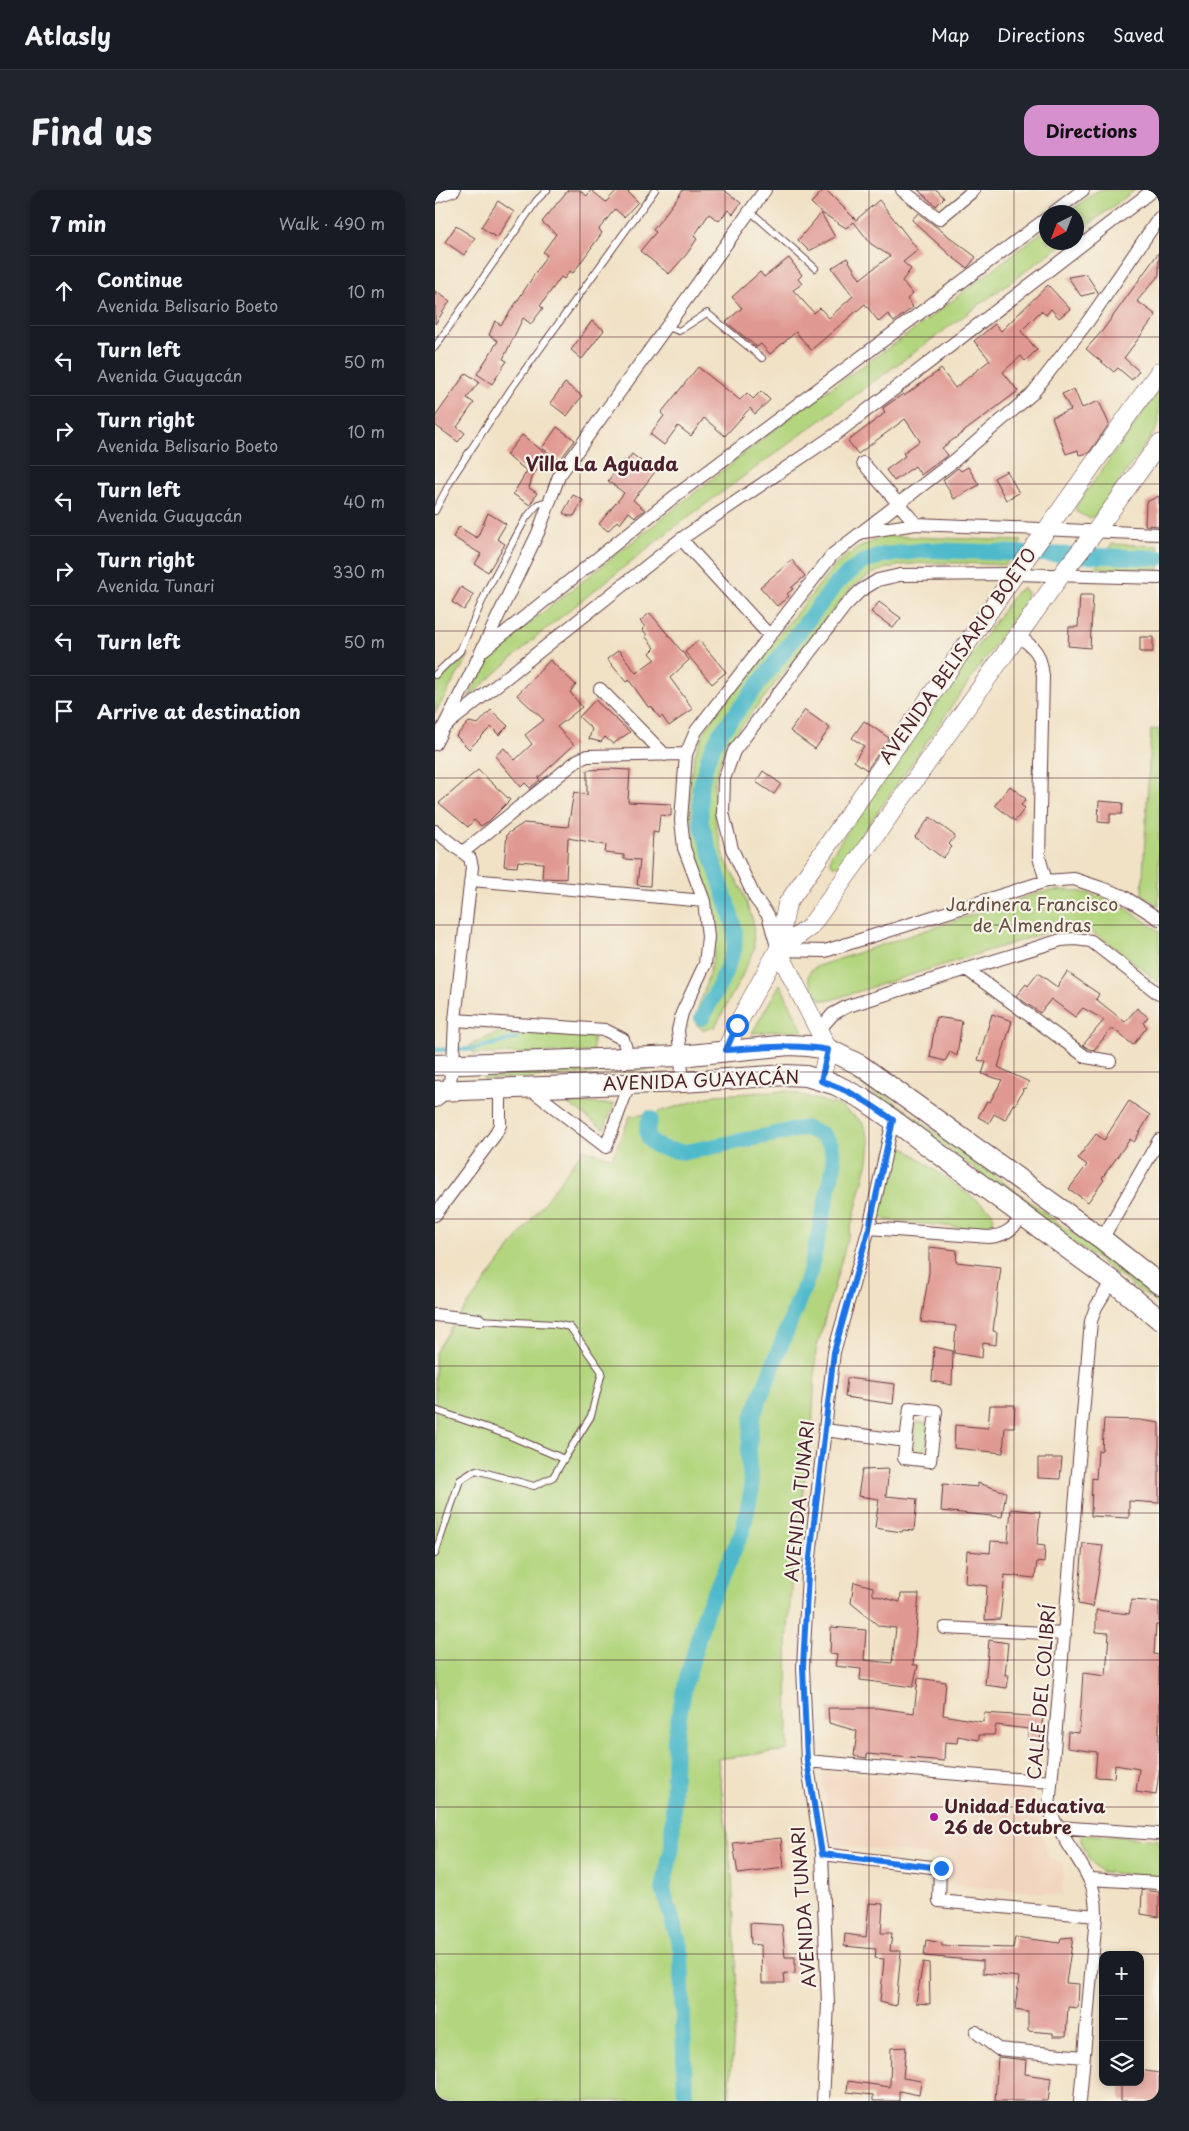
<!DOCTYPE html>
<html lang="en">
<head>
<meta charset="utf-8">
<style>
  :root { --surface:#171b24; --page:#20242c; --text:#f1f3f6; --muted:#9ea1a6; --line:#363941; --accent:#d690ce }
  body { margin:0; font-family:"Playpen Sans",sans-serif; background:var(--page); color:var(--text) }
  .controls { position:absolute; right:15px; bottom:15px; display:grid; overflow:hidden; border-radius:10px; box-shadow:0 2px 8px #0003 }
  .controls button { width:45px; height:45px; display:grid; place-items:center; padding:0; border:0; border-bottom:1px solid var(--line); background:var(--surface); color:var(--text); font:25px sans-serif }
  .compass { position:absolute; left:604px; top:15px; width:45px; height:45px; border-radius:50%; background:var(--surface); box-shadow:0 2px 8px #0003; rotate:222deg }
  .stop { position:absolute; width:15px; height:15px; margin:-11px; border:4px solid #1a73e8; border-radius:50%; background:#fff }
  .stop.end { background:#1a73e8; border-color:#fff; box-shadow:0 1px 5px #0008 }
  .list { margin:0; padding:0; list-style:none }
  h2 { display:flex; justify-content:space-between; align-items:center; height:65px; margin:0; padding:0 20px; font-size:21px }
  h2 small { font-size:16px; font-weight:400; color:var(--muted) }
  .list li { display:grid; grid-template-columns:32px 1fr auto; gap:15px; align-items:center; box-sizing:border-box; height:70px; padding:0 20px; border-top:1px solid var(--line) }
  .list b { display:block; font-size:19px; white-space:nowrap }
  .list p { margin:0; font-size:16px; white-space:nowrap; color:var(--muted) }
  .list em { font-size:16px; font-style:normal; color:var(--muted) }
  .icon { flex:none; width:28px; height:28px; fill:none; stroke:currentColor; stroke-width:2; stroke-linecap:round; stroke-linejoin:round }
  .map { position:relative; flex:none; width:724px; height:1911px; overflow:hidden; border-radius:15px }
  header { display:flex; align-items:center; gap:30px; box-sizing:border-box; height:70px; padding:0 25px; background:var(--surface); border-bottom:1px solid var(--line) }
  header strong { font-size:24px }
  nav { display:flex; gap:28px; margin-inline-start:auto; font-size:18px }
  .intro { display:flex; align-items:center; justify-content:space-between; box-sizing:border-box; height:120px; padding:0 30px }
  h1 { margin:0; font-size:35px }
  .button { padding:12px 22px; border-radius:15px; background:var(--accent); color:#111; font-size:18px; font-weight:700 }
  main { display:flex; gap:30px; padding:0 30px }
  aside { flex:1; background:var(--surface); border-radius:15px; box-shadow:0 2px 8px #0003 }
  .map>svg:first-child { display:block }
  .built { fill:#f2d5be }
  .green { fill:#b2d57e; stroke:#7e7a54 }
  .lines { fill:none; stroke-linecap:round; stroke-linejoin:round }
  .stream { stroke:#4eb9ca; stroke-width:4.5 }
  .canal { stroke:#4eb9ca; stroke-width:16 }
  .building { fill:#e09992 }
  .lane-casing { stroke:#633c42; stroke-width:8 }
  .street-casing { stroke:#633c42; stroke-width:14 }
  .secondary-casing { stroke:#633c42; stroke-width:19 }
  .primary-casing { stroke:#633c42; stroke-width:22 }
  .lane { stroke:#fff; stroke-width:6 }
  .street { stroke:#fff; stroke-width:12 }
  .secondary { stroke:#fff; stroke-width:18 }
  .primary { stroke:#fff; stroke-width:20 }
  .route { stroke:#1a73e8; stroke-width:6 }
  .grid { fill:none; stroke:#4a1f2b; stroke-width:1; stroke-opacity:0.55 }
  .poi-dot { fill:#b5179e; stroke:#f7f3e8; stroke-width:2 }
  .labels { text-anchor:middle; stroke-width:4.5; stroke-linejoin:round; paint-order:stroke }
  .street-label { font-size:18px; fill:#4a1f2b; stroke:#f7f3e8 }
  .park-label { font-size:18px; fill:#644c40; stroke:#f7f3e8 }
  .poi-label { font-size:18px; font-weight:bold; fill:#4a1f2b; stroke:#f7f3e8; text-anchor:start }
  .neighbourhood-label { font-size:19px; font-weight:bold; fill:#4a1f2b; stroke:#f7f3e8 }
</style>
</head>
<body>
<header>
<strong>Atlasly</strong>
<nav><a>Map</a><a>Directions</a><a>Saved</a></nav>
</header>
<div class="intro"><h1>Find us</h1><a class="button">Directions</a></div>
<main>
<aside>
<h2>7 min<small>Walk · 490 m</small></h2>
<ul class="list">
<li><svg class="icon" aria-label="ahead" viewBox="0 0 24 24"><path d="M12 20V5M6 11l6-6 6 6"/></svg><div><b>Continue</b><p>Avenida Belisario Boeto</p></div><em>10 m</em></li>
<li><svg class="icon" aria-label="left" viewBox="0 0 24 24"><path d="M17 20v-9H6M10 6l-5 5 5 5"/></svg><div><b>Turn left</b><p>Avenida Guayacán</p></div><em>50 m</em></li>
<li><svg class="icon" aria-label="right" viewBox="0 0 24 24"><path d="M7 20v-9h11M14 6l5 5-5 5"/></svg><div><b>Turn right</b><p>Avenida Belisario Boeto</p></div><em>10 m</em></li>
<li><svg class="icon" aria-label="left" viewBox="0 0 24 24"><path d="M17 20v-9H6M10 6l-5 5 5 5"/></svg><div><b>Turn left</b><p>Avenida Guayacán</p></div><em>40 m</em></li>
<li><svg class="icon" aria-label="right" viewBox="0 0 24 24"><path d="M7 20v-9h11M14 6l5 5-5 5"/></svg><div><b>Turn right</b><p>Avenida Tunari</p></div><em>330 m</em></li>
<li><svg class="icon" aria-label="left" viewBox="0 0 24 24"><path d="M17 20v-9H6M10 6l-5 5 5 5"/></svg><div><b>Turn left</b></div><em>50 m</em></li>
<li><svg class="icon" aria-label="arrive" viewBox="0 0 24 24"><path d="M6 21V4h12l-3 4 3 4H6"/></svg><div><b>Arrive at destination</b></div></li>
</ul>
</aside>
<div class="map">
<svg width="724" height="1911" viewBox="0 0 724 1911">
  <rect width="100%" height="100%" fill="#f7f3e8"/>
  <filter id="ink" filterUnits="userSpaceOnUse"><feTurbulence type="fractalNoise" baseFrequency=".02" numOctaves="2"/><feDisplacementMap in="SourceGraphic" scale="10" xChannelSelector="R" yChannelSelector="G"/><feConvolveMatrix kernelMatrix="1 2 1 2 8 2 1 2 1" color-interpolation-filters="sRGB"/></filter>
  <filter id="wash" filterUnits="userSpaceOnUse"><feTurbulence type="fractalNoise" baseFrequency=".0096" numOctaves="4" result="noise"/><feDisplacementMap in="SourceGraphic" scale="20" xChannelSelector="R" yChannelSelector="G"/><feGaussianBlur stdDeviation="1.12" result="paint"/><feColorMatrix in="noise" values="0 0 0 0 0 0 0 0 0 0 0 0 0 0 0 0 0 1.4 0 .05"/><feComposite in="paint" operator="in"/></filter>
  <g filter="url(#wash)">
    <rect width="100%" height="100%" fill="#f1e2c6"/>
    <!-- built -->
    <path class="built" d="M390,1581L596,1599L613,1668L628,1673L627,1705L515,1694L517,1668L399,1654L387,1588Z"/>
    <!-- green -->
    <path class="green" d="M663,0H700L642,43V22H634Z
      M611,39L612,52L629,53L242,335L102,446L33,508L58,462L367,218L476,142Z
      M724,201V235L661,325L654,328L641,322V316Z
      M453,346L587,351L570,375C533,374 469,367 437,384C430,388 424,393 417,397L289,558L279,593L281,637L290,669L307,700L318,731L319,759L306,788L280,837L268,840L261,834C260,821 265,813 269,801C275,779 283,757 281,734C279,711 268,689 261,668C258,659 258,648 257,638C252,592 254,561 282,522L398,378C416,360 429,354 453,346Z
      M677,354L724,356V380L660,378Z
      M588,398L592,403L591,410L407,673L402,676H398L395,672L396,665L581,402Z
      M34,465L0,523V493Z
      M724,539V717L707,704L716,540Z
      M632,700C672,704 692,718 724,741V793C705,778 666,741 644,738C634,736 623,740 613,742L396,810H387L381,805L373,787L376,780L383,776L594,706L613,701Z
      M345,794L368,841H342L317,843Z
      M88,840L158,847V862L39,864L35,855L67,841Z
      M212,875V880L49,890L48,885Z
      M425,886L699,1089L724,1109V1115L421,891Z
      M353,901L405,916L427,932L435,951L433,971L419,1026L381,1160L377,1238L358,1371L352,1453L353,1560L283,1569L297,1686L302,1802L294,1911H0V1163L17,1136L149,959L177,968L195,926L217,924L280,905Z
      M132,913L179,914L169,939Z
      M464,958H470L556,1021L559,1028L556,1036L550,1040L451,1030L446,1027L444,1016L459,961Z
      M482,1232L494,1233L490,1263L479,1261Z
      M649,1644L724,1650V1687L667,1682C658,1676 645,1657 647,1646Z"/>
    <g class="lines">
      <!-- stream -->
      <path class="stream" d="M0,860L38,859L83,848"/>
      <!-- canal -->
      <path class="canal" d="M267,828L285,794L299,760L300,741L295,722L266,634L265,599L273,568L284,545L401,394L426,373L448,365L493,360L724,368
        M215,928C204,957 229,960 251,962L370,938L388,945L396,955L399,975L375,1082L317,1228L313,1267L317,1298L308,1340L271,1421L250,1495L240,1547L237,1657L228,1699L246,1760L250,1911"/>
    </g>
    <g id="blocks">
      <!-- building -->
      <path class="building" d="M133,0H144L152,6L156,0L171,12L182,0H195L193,2L203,12L189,27L180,19L164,39L167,43L138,83L135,81L129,89L126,87L105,116L108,118L96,134L88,128L68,169L72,171L57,194L42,184L63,151L54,145L60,131L66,135L81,113L112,65L108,62L121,44L107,32Z
        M248,0H289L306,13L298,24L293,20L284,31L274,24L259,46L262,49L251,65L234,84L205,61L221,42L218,40Z
        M389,0H391L421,30L444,10L483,60L468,72L476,79L467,91L478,104L472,109L478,117L459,132L453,124L444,132L430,114L376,160L361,142L335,164L326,154L322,157L291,132L307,118L297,107L325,82L329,87L354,68L367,85L363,89L367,94L358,100L379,123L385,118L394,128L418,106L397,78L412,68L425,89L455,66L436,54L419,32L411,38L387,23L376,13Z
        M483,0H502L509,8L501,16Z
        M63,11L79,22L62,48L46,37Z
        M386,23L400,47L374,61L363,50Z
        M483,23L541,67L534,76L532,78L516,66L477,30Z
        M21,36L40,48L29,65L10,52Z
        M724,62V85L702,111L721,125L689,168L704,181L697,190L683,178L679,182L651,159L668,140Z
        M651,84L663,102L646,106L633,87Z
        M613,95L635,119L624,128L616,119L611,125L606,121L586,141L602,160L590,171L586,166L568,182L583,201L507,258L513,265L486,285L480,276L459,291L451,280L470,266L468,263L485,251L470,229L423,264L413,251L450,223L448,218L468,204L469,206L506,179L520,198L555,170L539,151L560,134L566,141Z
        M0,101L15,111L0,134Z
        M157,131L169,140L147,169L136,160Z
        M263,177L305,210L312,203L318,209L326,201L335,210L320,224L315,218L290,246L269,228L256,246L243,236L229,255L215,244L229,226L226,223Z
        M31,183L44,192L32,208L39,213L22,237L30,243L23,252L0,235V227Z
        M130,193L147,206L132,226L115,213Z
        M639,199L647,218L664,211L674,234L654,263L644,265L643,260L631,264L617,227L636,220L627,204Z
        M122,237L140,250L125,270L107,258Z
        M87,245L113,265L98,285L94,298L102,303L95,315L78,304L92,281L71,265Z
        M197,264L220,282L198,310L210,320L200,327L194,322L185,334L182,331L173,341L164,334L189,303L173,291L188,270L191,272Z
        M533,277L544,295L519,309L508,290L523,278L526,281Z
        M572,281L584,303L571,310L559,288Z
        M138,305L148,310L139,326H134L128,323Z
        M724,306V336L710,335L711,312Z
        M53,323L71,334L62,349L70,354L53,382L40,374L46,364L18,347L24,337L42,348Z
        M357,370L370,386L356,398L358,399L352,404L354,406L342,416L325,397Z
        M26,397L39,405L29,420L17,412Z
        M645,405H658L655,458L633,456L634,437H643Z
        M444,412L466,428L458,438L436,422Z
        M215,423L254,470L235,488L258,519L234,536L227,526L225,528L216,516L214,518L194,490L191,492L172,469L184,460L201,483L220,469L215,463L220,458L210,446L212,445L207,439L210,437L205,431Z
        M705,447H718V462H705Z
        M264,450L291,482L277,494L250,462Z
        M115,470L141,495L135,502L147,517L122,537L139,555L103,588L105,590L101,593L95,598L90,593L86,597L60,566L69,558L80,570L97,554L90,545L109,530L82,505Z
        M160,510L195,542L178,554L170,547L166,552L154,549L157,539L144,527Z
        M56,520L73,536L64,545L56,537L34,559L21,546L34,532L43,534Z
        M370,520L395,538L380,559L355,541Z
        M429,531L454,548L432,580L419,571L429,556L417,548Z
        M176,579L195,580L193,612L236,614V626L225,625L223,643L218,642L215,696L202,695L205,670L189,669V665L170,663L171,655L133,648L131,689L107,688L108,673L83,671L82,677L69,676L72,644L89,633L133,637L139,602L152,605V580Z
        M43,580L75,610L54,631L46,636L39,630L33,637L4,613Z
        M328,581L346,594L339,604L321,592Z
        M575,596L591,609L586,615L590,618L580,631L560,615Z
        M664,611L688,613L687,624H675V633L663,632Z
        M495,627L520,646L514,654L517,657L508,668L480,647Z
        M632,782L664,804L661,809L690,832L702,818L713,827L708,833L712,837L698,855L677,838L659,860L654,859L648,855L669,830L648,818L640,827L616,809L605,823L581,806L591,794L593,796L603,783L622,797Z
        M557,824L577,831L563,877L594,892L591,898L587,899L588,900L580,915L578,914L570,930L559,924L554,933L543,927L552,911L555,912L567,890L547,884L551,872L543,870Z
        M501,827L527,831L522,866L515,862L510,871L495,867Z
        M694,911L715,925L699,952L695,949L667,988L669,990L653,1012L634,999L652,975L643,968L661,944L669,950Z
        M494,1057L522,1060L521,1072L566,1077L558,1141L562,1142L561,1155L548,1153L547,1168L519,1163L521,1136L486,1132L494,1082Z
        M499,1157L518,1161L517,1195L497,1191Z
        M412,1188L460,1194L458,1214L410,1207Z
        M555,1215H580L579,1237H570L568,1263L519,1258L520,1235L553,1238Z
        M669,1229L705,1230L724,1233V1313L694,1311V1328L656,1326L657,1288L661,1289L663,1261L667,1260Z
        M603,1268H627L625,1289L603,1288Z
        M454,1279L451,1306L482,1309L479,1341L468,1340L467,1342L440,1338L444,1309L423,1306L427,1280Z
        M543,1293L571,1302L567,1327L506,1321L508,1294L543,1297Z
        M576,1319L605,1322L602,1355L610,1356L609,1373L602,1372L600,1388L570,1385L565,1429L550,1430L552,1396L530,1393L532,1361L555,1363L556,1351L573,1352Z
        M648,1353L668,1355L658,1417L643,1414Z
        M419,1392L438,1397V1405L465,1412L466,1404H484L478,1475H483L478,1497L425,1490L426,1479L400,1476L402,1465L395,1464L396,1437L431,1440L429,1470L457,1473L461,1438L444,1436L416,1413Z
        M697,1410L724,1412V1435H721L719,1464L724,1465V1582L721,1605L701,1602L704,1579L680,1575L679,1588L660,1587L662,1562L632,1558L633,1542L644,1543L648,1483L671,1486L674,1443L661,1442V1420L694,1424Z
        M554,1450L573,1453L570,1485H574L572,1498L550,1495Z
        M483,1488L511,1492L508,1525L548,1532L549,1523L608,1527L605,1552L593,1550V1539L561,1535L559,1545H544V1550L523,1546L522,1553L510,1552L509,1571L432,1564V1568L419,1566L422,1541L394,1533L393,1518H443L479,1523Z
        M346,1648L349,1678L303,1684L298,1653Z
        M707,1700L724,1702V1727L706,1724Z
        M434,1713L448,1714L446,1743H457L455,1761H466L461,1816L445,1812L449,1769L440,1768L441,1759L409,1756L410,1744L431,1747Z
        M315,1733L347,1735L350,1767H360V1784L349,1783L350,1793H327L326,1755L316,1754Z
        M580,1747L625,1753L626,1748L638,1747L631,1793L644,1794L643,1818L633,1817L631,1846H618V1843L593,1841V1822L580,1820L584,1787L548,1783V1771L489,1766L491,1750L507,1753V1756L578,1758Z
        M488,1772L494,1773L495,1814L481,1813Z
        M471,1857L468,1888L486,1891L484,1905L464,1901V1911H438V1905L412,1902L413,1891L455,1897L456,1858Z
        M563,1867L591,1870L590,1884L616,1888L613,1911H560Z
        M705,1880L724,1883V1911H686V1892H705Z"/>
    </g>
  </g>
  <g filter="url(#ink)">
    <use href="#blocks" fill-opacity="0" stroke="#633c42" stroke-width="1"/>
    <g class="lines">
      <!-- lane casing -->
      <g class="lane-casing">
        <path id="lane" d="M315,21L380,78
          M233,137L244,141L272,123L327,168
          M0,157L102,10L112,0
          M0,321L19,285L76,199L220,0
          M0,485L25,461L53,398L91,328L103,314L113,311
          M0,1220L73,1245L129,1269L156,1226L167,1182L135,1137L120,1134L44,1130
          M0,1364L25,1290L41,1280L99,1296L118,1287L129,1269"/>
      </g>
      <!-- street casing -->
      <g class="street-casing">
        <path id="street" d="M467,0L504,29L539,0
          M0,7L19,0
          M619,22L648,0
          M428,273L481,334
          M429,342L481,334L724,344
          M246,349L334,445
          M724,388L580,384L465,385L443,390L425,401L410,416L299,561L289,589L288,623L297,659L320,708L333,725L343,760L390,761L611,691L639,689L666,698L688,706L724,729
          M584,446C602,460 605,463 608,486L604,667L611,691
          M47,461L240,306L612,28
          M165,499L230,565
          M9,537L246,349L401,244L718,0
          M0,554L33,489L103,343L124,286L330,0
          M0,641L35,668L37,677L20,830L18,875L13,901L0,911
          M28,662L143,570L152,566L251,564
          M37,690L269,711
          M531,779L651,867L675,871
          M20,830L170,840L188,849L194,869
          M383,841L398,824L413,816L626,750L640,749L656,751L724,804
          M248,892L243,840L247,823L270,774L273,747L269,711L249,658L246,630L251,564L261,541L397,365L520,270L597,204L654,130L724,28
          M94,898L171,957L194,894
          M0,1025L60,945L65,935V899
          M434,1038L554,1047C571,1046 578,1038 589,1026
          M667,1049L724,950
          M0,1125L44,1130
          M475,1218L501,1221L495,1271L469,1268Z
          M390,1240L471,1251
          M510,1438L630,1444
          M372,1571L616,1592
          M621,1637L724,1644
          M387,1664L505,1678L504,1711L661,1726
          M655,1689L724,1693
          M541,1842L563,1859L648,1867
          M388,1911L393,1814L387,1664L372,1571L368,1477L373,1384L399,1162L434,1038L458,930
          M645,1911L661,1726C661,1714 660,1700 654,1689C642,1663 624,1646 614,1618L656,1131L661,1117L677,1091"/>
      </g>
      <!-- secondary casing -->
      <g class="secondary-casing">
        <path id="secondary" d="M343,760L375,737L626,385L660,342L724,254
          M343,760L393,859L386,891
          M291,860L302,835L343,760L352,714L580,384L724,182"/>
      </g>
      <!-- primary casing -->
      <g class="primary-casing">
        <path id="primary" d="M0,875L245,866L354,855L373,856L393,859L425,875L667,1049L724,1094
          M0,901L248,892L351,885L371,886L401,895L428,909L458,930L677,1091L724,1129"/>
      </g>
      <!-- lane -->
      <use href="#lane" class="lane"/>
      <!-- street -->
      <use href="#street" class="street"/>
      <!-- secondary -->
      <use href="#secondary" class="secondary"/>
      <!-- primary -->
      <use href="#primary" class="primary"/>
    </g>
  </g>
  <g class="lines" filter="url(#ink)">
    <!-- route -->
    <path class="route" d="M302,835L291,860C326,858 359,853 393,860L386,891C413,899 436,914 458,930L434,1038L399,1162L373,1384L368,1477L372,1571L387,1664L506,1678"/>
  </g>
  <!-- grid -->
  <path class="grid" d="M145,0V1911M290,0V1911M434,0V1911M579,0V1911M0,147H724M0,294H724M0,441H724M0,588H724M0,735H724M0,882H724M0,1029H724M0,1176H724M0,1323H724M0,1470H724M0,1617H724M0,1764H724"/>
  <!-- markers -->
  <circle class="poi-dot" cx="499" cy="1627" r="5"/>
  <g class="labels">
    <!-- street labels -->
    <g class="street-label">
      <text transform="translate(523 466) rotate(-55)" y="6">AVENIDA BELISARIO BOETO</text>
      <text transform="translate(266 891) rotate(-2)" y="6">AVENIDA GUAYACÁN</text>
      <text transform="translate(365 1311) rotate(-84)" y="6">AVENIDA TUNARI</text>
      <text transform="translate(607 1502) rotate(-85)" y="6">CALLE DEL COLIBRÍ</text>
      <text transform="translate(369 1717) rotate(-94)" y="6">AVENIDA TUNARI</text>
    </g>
    <!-- park labels -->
    <g class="park-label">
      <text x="597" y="721">Jardinera Francisco<tspan x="597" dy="21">de Almendras</tspan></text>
    </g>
    <!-- poi labels -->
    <g class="poi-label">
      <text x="509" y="1623">Unidad Educativa<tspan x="509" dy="21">26 de Octubre</tspan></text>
    </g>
    <!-- neighbourhood labels -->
    <g class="neighbourhood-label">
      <text x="167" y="281">Villa La Aguada</text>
    </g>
  </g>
</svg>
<div class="controls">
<button>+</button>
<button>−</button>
<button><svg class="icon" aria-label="layers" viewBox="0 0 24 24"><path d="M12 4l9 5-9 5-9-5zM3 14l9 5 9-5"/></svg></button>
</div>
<svg class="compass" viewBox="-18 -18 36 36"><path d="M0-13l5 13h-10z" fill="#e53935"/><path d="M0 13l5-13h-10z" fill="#9ea1a6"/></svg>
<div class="stop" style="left:302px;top:835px"></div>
<div class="stop end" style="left:506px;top:1678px"></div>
</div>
</main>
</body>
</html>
